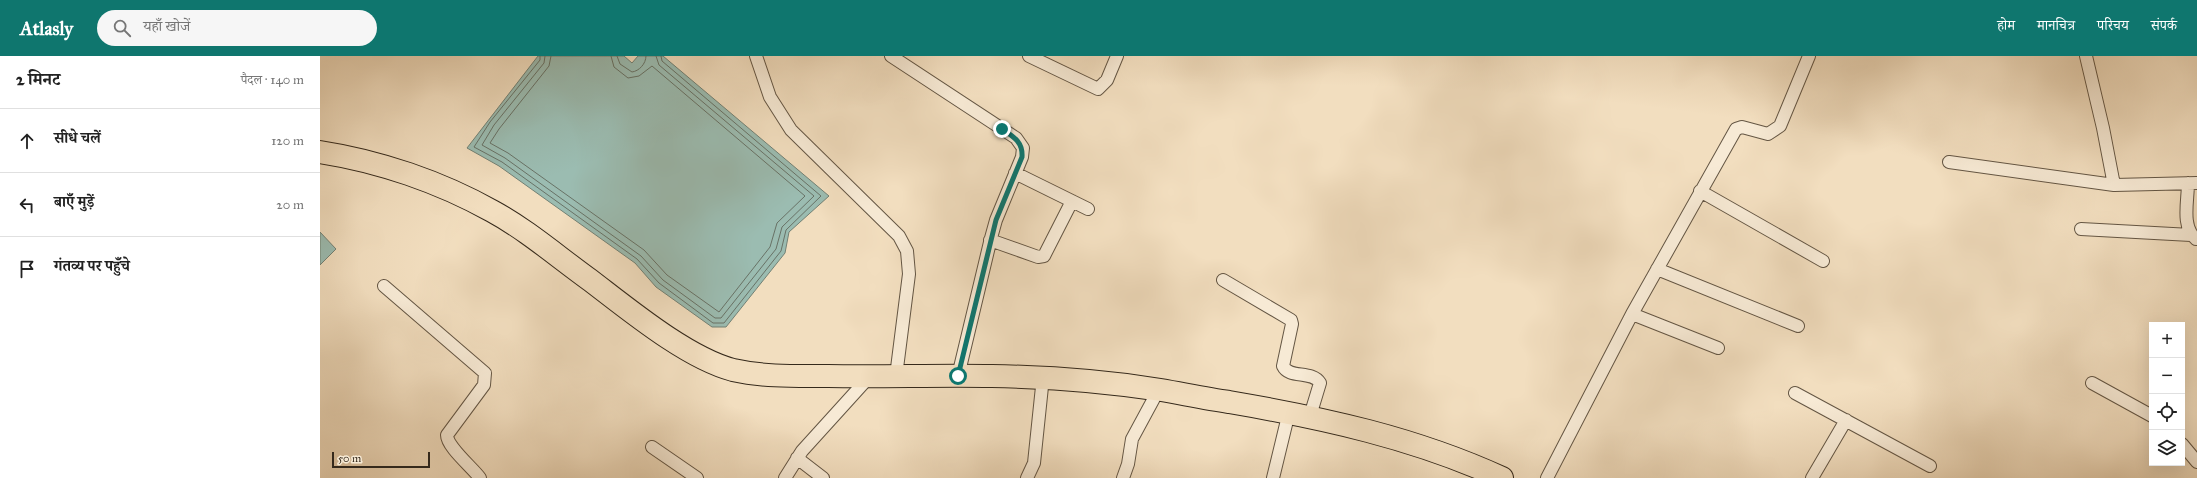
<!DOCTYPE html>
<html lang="hi">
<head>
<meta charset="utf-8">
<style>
  :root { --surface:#fff; --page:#f6f6f6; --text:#222; --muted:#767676; --line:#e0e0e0; --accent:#0f766e }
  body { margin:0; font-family:"IM FELL Great Primer","Noto Serif Devanagari",serif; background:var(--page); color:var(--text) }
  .controls { position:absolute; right:12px; bottom:12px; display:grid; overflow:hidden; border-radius:0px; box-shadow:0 4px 16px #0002 }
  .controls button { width:36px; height:36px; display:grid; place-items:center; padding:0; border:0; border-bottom:1px solid var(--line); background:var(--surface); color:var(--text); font:20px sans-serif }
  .scale { position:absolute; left:12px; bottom:10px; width:98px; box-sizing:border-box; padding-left:4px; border:2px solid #35291b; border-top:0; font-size:11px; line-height:14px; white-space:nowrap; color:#35291b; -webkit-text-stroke:3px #f7ead5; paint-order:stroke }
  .stop { position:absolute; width:12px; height:12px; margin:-9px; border:3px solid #0f766e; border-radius:50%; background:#fff }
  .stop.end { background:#0f766e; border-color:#fff; box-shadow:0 1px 4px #0008 }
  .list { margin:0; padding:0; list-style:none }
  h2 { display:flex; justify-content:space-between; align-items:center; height:52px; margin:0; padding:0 16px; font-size:17px }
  h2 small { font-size:13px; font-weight:400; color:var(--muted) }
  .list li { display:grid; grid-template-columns:26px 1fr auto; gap:12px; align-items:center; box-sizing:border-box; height:64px; padding:0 16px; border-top:1px solid var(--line) }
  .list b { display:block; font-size:15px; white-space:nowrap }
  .list em { font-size:13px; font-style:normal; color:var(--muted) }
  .icon { flex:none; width:22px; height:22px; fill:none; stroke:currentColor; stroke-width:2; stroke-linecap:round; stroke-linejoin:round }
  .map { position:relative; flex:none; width:1877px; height:422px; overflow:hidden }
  header { display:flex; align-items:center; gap:24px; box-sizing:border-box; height:56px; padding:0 20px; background:var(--accent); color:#fff }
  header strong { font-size:19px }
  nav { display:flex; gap:22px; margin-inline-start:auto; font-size:14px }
  .search { width:280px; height:36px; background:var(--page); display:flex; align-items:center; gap:10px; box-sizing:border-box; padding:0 14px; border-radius:22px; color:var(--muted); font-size:15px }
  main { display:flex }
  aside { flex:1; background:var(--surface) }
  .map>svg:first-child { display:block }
  .water { fill:#9bbcb1; stroke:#728175 }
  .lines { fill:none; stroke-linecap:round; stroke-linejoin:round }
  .shore { stroke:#687266; stroke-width:1 }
  .street-casing { stroke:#645644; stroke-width:14 }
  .highway-casing { stroke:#35291b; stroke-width:24 }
  .street { stroke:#f7ead5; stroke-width:12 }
  .highway { stroke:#f2debf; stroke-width:22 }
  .route { stroke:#0f766e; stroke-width:5 }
</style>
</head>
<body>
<header>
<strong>Atlasly</strong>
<div class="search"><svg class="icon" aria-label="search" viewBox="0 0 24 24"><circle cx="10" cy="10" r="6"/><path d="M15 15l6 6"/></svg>यहाँ खोजें</div>
<nav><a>होम</a><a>मानचित्र</a><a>परिचय</a><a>संपर्क</a></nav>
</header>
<main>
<aside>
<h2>2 मिनट<small>पैदल · 140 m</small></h2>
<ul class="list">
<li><svg class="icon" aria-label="ahead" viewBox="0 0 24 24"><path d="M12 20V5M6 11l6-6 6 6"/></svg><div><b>सीधे चलें</b></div><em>120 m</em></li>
<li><svg class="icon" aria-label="left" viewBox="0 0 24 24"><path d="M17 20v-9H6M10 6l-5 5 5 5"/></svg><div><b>बाएँ मुड़ें</b></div><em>20 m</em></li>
<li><svg class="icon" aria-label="arrive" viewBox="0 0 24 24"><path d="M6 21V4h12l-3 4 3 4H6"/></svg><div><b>गंतव्य पर पहुँचे</b></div></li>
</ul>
</aside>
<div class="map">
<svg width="1877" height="422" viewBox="0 0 1877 422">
  <rect width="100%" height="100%" fill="#f2debf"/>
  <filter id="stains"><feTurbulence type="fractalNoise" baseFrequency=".005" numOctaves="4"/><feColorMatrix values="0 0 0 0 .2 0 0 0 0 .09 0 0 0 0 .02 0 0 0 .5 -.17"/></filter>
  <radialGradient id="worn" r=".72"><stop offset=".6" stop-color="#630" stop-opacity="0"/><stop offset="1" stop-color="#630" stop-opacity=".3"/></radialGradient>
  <!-- water -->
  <path class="water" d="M218,0H304L312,7L318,0H343L509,140L469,176L465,197L406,271H392L336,231L315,207L179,110L147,92Z
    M0,176L16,193L0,209Z"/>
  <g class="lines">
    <!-- shore -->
    <path class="shore" d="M220,0V4L170,66L154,91L182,106L317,203L339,227L393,267H404L461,195L466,174L501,140L342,5L341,0
      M225,0L224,7L174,69L162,89L185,102L321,200L343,224L395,262H401L456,193L462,171L494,140L339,9L336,0
      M231,0L229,10L179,73L170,87L188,97L324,194L347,219L399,256L450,191L457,167L485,140L332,10L319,20L308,22L294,11L291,0
      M297,0L300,8L312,16C319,15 326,8 326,0"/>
    <!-- street casing -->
    <g class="street-casing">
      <path id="street" d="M436,0L450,41L471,74L579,180L587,195L589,218L576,320
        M571,0L696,82L703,92L702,101L676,164L671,182L638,320
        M709,0L778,33L787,24L797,0
        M1766,0L1783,72L1794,129
        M1629,106L1794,129L1877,127
        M695,117L768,153
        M1868,127C1868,145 1861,171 1876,183
        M1380,135L1503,205
        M1761,173L1871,179
        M670,184L718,201L724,200L752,145
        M1337,213L1478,270
        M903,224L971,264L972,268L963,310C969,323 992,314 1000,327L990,360
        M64,230L165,317L164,329L127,379C127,391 152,411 160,422
        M1312,258L1398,292
        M1772,327L1832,360
        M1475,337L1610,410
        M1862,388L1877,406
        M332,391L377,422
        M477,402L503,422
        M465,422L482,395L550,320
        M707,422L714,407L723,321
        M803,422L808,408L812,383L839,333
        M953,422L969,356
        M1227,422L1312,258L1416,73L1422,71L1448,78L1460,70L1489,0
        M1492,422L1526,364"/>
    </g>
    <!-- highway casing -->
    <g class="highway-casing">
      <path id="highway" d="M0,96C59,105 120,126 172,155C207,174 238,201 270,224C308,253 367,302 413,314C444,321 476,320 508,320C562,321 617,319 672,320C728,321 785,325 841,334C864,338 887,343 909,346C1003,362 1095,382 1182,422"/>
    </g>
    <!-- street -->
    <use href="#street" class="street"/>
    <!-- highway -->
    <use href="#highway" class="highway"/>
  </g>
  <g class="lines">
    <!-- route -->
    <path class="route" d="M638,320L676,164L702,101C703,86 694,81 682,73"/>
  </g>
  <rect width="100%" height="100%" filter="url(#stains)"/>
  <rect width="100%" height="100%" fill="url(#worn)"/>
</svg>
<div class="controls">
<button>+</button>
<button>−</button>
<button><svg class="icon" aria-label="locate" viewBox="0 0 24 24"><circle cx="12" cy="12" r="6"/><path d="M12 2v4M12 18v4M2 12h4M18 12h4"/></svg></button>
<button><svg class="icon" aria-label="layers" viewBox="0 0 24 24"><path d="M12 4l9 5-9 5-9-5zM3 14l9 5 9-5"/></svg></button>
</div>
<div class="scale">50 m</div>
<div class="stop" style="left:638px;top:320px"></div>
<div class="stop end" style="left:682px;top:73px"></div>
</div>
</main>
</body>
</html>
